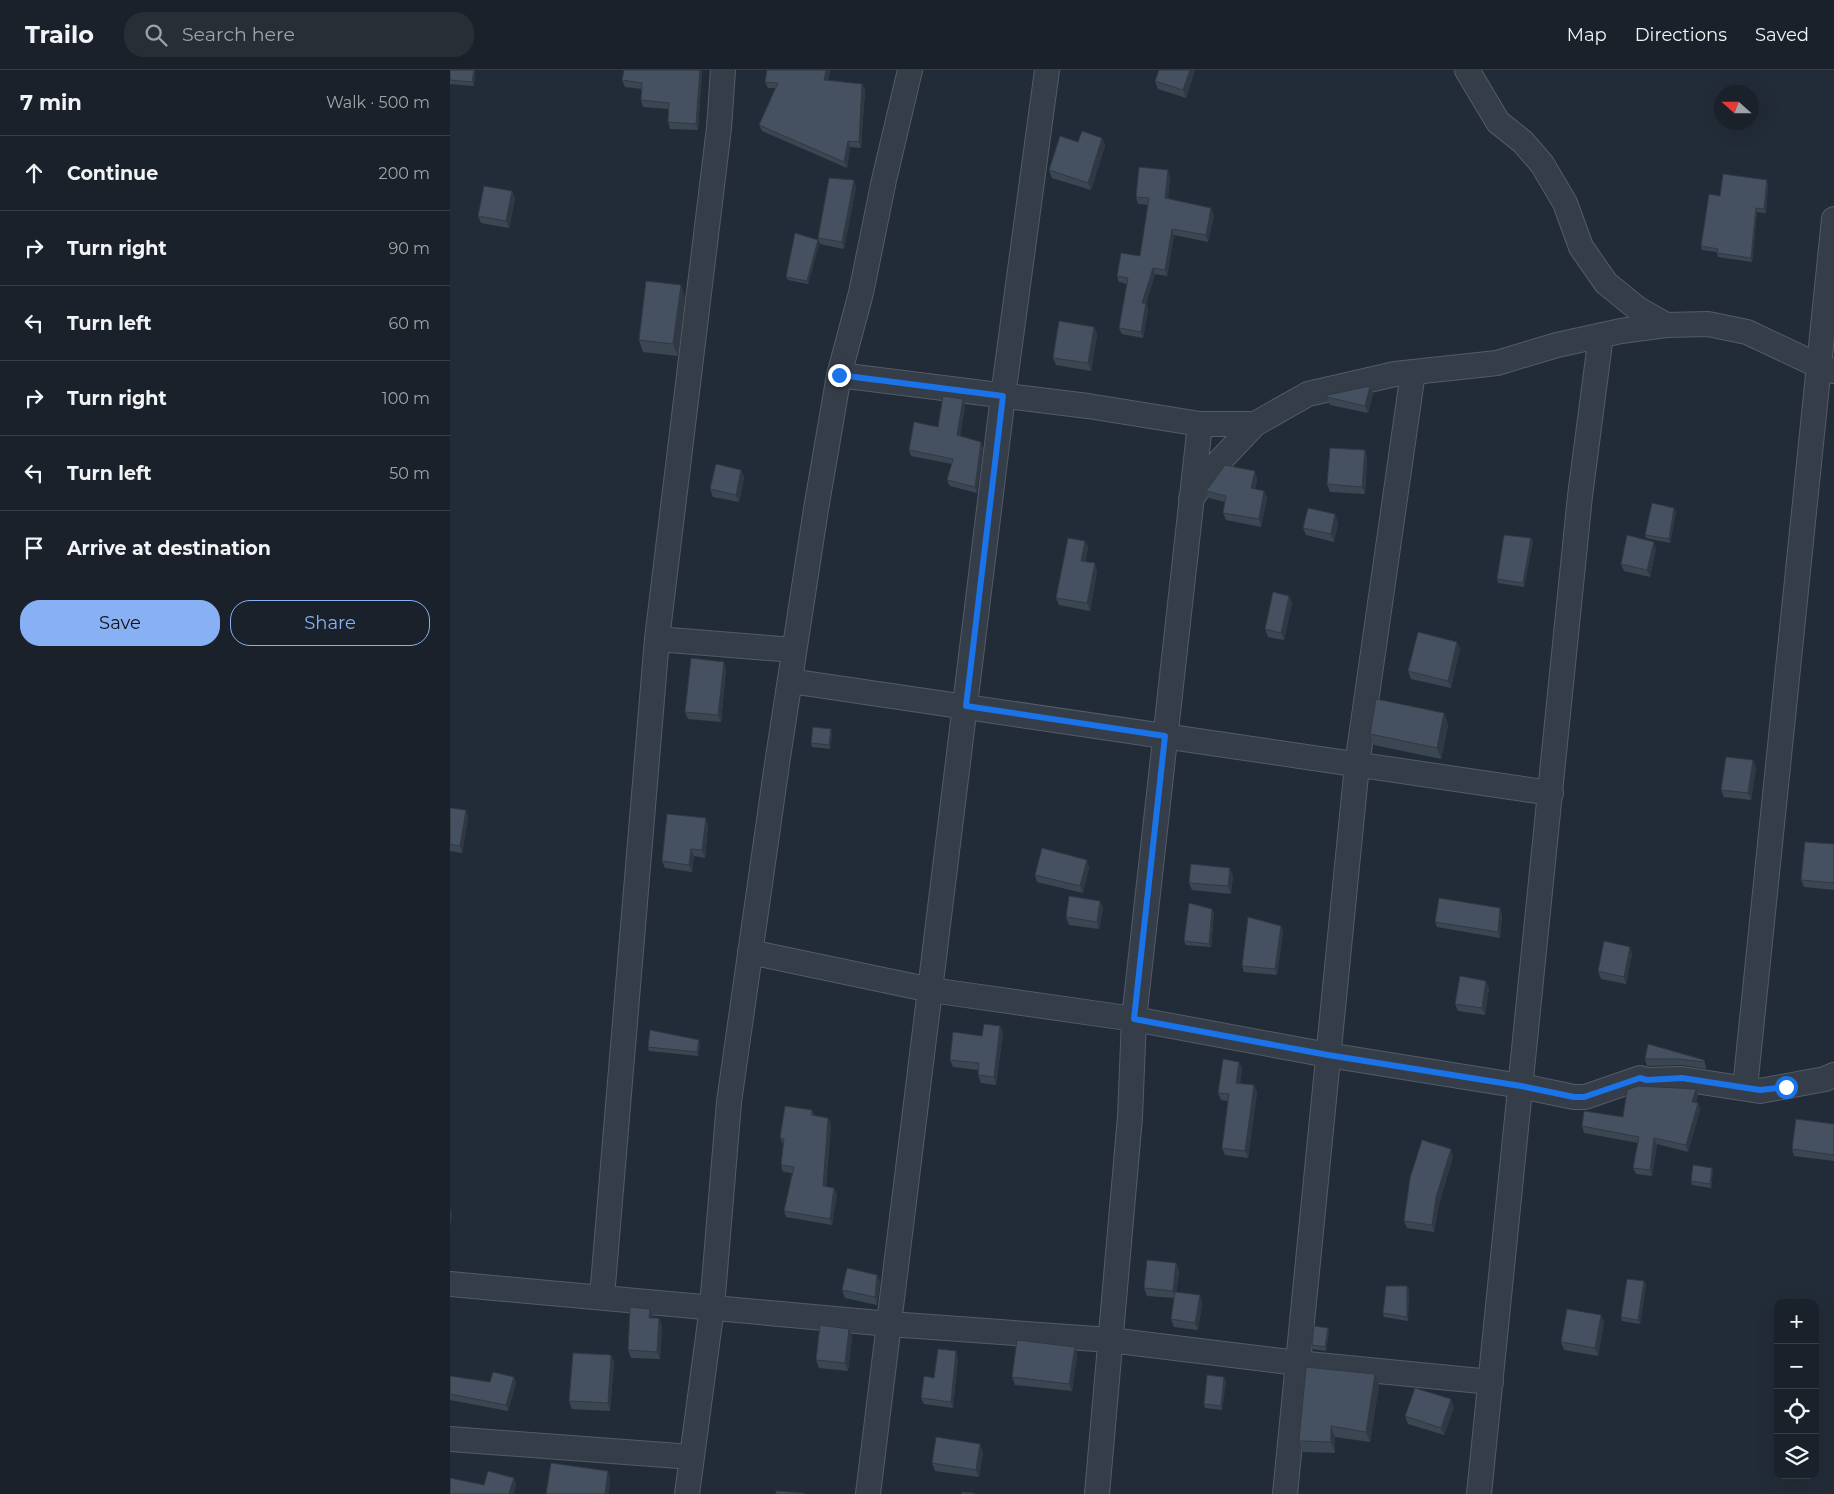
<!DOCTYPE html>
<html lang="en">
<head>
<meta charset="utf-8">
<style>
  :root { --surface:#1a212a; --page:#272e36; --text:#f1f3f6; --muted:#9fa3a8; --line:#383e47; --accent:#87b1f4 }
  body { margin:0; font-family:Montserrat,sans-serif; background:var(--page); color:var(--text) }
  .controls { position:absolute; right:15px; bottom:15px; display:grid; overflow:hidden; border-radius:10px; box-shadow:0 5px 20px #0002 }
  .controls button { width:45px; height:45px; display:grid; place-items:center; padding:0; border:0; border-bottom:1px solid var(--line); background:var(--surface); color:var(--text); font:25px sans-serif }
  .compass { position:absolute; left:1264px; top:15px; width:45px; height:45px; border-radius:50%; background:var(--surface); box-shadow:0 5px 20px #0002; rotate:291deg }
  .stop { position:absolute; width:15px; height:15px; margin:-11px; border:4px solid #1a73e8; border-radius:50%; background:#fff }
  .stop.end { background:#1a73e8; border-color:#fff; box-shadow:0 1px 5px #0008 }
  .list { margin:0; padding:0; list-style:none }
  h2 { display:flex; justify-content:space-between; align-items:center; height:65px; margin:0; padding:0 20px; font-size:21px }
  h2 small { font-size:16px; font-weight:400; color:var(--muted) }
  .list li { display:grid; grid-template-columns:32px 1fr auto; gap:15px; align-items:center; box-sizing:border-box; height:75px; padding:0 20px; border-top:1px solid var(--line) }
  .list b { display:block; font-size:19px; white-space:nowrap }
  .list em { font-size:16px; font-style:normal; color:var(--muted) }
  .actions { display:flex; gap:10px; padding:15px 20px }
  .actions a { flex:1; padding:11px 0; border:1px solid var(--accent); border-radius:20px; text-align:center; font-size:18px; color:var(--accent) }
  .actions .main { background:var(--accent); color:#111 }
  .icon { flex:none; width:28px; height:28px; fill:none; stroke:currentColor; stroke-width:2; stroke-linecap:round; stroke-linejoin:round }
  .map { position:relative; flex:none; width:1384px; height:1424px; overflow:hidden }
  header { display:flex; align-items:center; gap:30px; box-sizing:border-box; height:70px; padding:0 25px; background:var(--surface); border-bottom:1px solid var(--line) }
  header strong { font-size:24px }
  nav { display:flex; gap:28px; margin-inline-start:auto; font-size:18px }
  .search { width:350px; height:45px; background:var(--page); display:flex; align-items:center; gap:12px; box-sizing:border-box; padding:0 18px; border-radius:20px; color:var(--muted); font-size:19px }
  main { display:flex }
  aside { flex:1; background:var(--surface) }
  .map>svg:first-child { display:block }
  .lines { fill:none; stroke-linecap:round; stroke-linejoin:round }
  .minor-casing { stroke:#535b66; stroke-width:26 }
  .minor { stroke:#353d49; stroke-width:24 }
  .wall { fill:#3b4653 }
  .shaded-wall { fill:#303943 }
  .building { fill:#455160; stroke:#303943 }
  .route { stroke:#1a73e8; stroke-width:6 }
</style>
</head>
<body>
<header>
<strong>Trailo</strong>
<div class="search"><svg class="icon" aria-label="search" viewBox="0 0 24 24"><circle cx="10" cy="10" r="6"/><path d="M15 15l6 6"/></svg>Search here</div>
<nav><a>Map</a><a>Directions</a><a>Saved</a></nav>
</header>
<main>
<aside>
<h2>7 min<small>Walk · 500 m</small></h2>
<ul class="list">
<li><svg class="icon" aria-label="ahead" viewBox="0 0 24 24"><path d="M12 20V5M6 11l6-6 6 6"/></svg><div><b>Continue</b></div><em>200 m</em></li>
<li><svg class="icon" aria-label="right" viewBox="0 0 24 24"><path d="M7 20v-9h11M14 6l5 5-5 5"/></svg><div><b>Turn right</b></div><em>90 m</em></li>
<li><svg class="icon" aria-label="left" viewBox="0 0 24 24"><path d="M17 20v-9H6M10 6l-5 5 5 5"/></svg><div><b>Turn left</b></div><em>60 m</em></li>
<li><svg class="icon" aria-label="right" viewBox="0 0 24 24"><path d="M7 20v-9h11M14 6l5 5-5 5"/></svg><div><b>Turn right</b></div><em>100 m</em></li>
<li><svg class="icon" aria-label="left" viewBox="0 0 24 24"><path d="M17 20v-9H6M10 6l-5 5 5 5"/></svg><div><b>Turn left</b></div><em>50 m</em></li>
<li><svg class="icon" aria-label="arrive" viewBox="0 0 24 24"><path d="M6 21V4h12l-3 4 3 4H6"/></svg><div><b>Arrive at destination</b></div></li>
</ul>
<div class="actions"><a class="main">Save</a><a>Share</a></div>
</aside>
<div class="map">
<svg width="1384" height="1424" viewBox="0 0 1384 1424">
  <rect width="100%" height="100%" fill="#222c38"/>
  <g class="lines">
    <!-- minor casing -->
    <g class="minor-casing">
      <path id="minor" d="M1017,0L1048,52L1073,72L1092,94L1115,133L1131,177L1156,213L1188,239L1216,255
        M389,305L638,336L750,354H805
        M741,429L766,395L805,354L858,324L945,304L1047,293L1107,275L1171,261L1216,255L1258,254L1297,262L1369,296L1383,301
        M207,569L344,580
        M340,611L1101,723
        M300,882L481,920L684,949L878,985L1071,1016L1124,1027H1135L1190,1008L1197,1010L1232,1009L1310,1021L1375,1009L1384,1005
        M1295,1018L1384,149
        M0,1214L440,1254L660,1270L847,1293L1041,1312
        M152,1227L207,569L269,58L273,0
        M0,1369L242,1387
        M237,1424L262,1237L279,1032L327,694L366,439L389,305L411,223L434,110L460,0
        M418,1424L553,326L597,0
        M647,1424L680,1047L684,949L750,354
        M835,1424L907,695L963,302
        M1029,1424L1130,426L1151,265"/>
    </g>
    <!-- minor -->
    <use href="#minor" class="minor"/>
  </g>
  <!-- wall -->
  <path class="wall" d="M0,0H25L24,16L0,14Z
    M252,0L248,60L220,59L218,52V39L193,37L191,30L192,19L175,17L172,10Z
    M380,0L378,10L412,14L415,20L411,78L400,77L397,98L312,61L309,55L325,18H318L315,12Z
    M745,0L736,28L708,19L705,11Z
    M652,68L655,76L641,120L602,108L599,100L628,72Z
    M720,107L718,128L764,145L758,172L724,165L717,206L705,204L696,233L698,240L693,268L672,264L669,258L677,214L669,212L667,206L690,186L698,135L688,134L686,127Z
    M1318,114L1316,143L1307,142L1302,192L1268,187L1267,182L1252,180L1251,176L1270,126Z
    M406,117L394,179L370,174L368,168Z
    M62,121L65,129L59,158L31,153L28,146Z
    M369,174L358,214L338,210L336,207Z
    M235,226L228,286L193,282L189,270Z
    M644,257L647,265L641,301L606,295L603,288Z
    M920,316L923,323L918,343L880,335L877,327Z
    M515,335L510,366L533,377L527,423L500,416L497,410L502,394L461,386L459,380Z
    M915,380L917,388L915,424L880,422L877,414Z
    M291,400L294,407L289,432L263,427L260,419Z
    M807,409L805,419L814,421L817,428L811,457L776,450L773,443L775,432L759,428L756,421Z
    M1224,438L1226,442L1220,473L1196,468L1195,465Z
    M888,452L884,472L856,465L853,458Z
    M1081,468L1083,471L1074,517L1048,513L1047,509Z
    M635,471L638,478L635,492L647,501L640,541L609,535L606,528Z
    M1206,479L1200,507L1174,501L1171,494Z
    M839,526L842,533L834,570L818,567L815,559Z
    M1010,579L1001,618L961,609L958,601Z
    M276,599L271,652L238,649L235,642Z
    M994,643L998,655L991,689L924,675L920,664Z
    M382,663L380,679L362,677L361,673Z
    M1303,690L1306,698L1301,730L1274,727L1271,720Z
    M0,738L16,740L18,747L12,783L0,781Z
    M258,755L255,788L244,786L242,802L215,798L212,791Z
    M1384,774V820L1354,817L1351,810Z
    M639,797L633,823L587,812L585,805Z
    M783,805L781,824L742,820L739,813Z
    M650,831L653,838L649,859L619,855L616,847Z
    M762,839L764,843L761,877L736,875L734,871Z
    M1052,844L1050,868L987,857L985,852Z
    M831,856L833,862L827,905L794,902L792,896Z
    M1182,884L1176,914L1151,909L1148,901Z
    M1039,918L1035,945L1008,941L1005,934Z
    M550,956L553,963L546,1015L531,1013L528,1005V1000L503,997L500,990L532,966Z
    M250,974L248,986L199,981L198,977Z
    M1198,974L1254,990L1256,997V999L1232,995L1197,996L1195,989Z
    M789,992L792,999L790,1014L804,1015L807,1022L798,1088L775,1085L772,1078L778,1031L771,1030L768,1023Z
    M1248,1025L1246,1033H1248L1250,1040L1238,1082L1207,1074L1202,1106L1186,1104L1183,1098L1188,1073L1134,1063L1132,1056L1173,1047Z
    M362,1040L364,1046L378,1048L381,1054L376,1117L387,1124L382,1155L336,1147L334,1141L342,1103L333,1102L331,1095L333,1074L330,1068Z
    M1384,1054V1091L1344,1086L1342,1079Z
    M1003,1087L989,1134L984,1162L957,1158L954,1151Z
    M1263,1101L1261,1118L1242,1115L1241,1111Z
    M726,1193L729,1201L726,1222L752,1233L748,1260L724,1257L721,1249L724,1228L697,1226L694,1218Z
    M427,1205L430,1212L427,1235L395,1228L392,1220Z
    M1194,1211L1196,1215L1190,1254L1172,1251L1171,1247Z
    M957,1216L959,1220L958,1251L934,1247L933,1243Z
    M200,1239L203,1248H209L212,1256L210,1289L181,1288L178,1280Z
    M1151,1245L1154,1252L1148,1286L1114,1280L1111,1272Z
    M399,1259L402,1266L398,1301L369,1298L366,1290Z
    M879,1261L876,1281L863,1279L862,1275Z
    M161,1285L164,1292L160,1341L122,1339L119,1331Z
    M627,1285L622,1321L565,1315L562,1307Z
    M508,1287L503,1338L474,1334L471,1328L484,1308Z
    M0,1306L40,1312L64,1307L66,1313L58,1341L0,1330Z
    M776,1311L772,1340L755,1338L754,1334Z
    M929,1315L920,1372L885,1367V1383L853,1382L849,1371Z
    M1004,1337L994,1365L958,1354L955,1346Z
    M533,1382L529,1407L485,1401L482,1393Z"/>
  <!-- shaded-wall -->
  <path class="shaded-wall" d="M24,0H25L24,16L22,12Z
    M250,0H252L248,60L246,54Z
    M376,0H380L376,16L374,10Z
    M740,0H745L736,28L733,20Z
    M412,14L415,20L411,78L409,72Z
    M652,68L655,76L641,120L638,113Z
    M398,71L400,77L397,98L394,92Z
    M718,100L720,107L717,134L715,128Z
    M404,110L406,117L394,179L392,172Z
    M1317,110L1318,114L1316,143L1314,139Z
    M62,121L65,129L59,158L56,151Z
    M761,138L764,145L758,172L756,165Z
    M1306,138L1307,142L1302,192L1301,188Z
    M722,159L724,165L717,206L715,200Z
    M368,170L369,174L358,214L357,211Z
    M703,198L705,204L694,239L692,233Z
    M231,215L235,226L228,286L223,274Z
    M696,233L698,240L693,268L691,262Z
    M644,257L647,265L641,301L638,293Z
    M920,316L923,323L918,343L915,336Z
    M513,329L515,335L509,371L507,365Z
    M531,372L533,377L527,423L525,417Z
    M915,380L917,388L915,424L912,417Z
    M291,400L294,407L289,432L286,425Z
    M805,401L807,409L803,426L801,418Z
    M814,421L817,428L811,457L809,449Z
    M1224,438L1226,442L1220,473L1219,469Z
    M885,444L888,452L884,472L881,464Z
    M1081,468L1083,471L1074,517L1073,513Z
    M635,471L638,478L634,498L631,491Z
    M1204,472L1206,479L1200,507L1197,500Z
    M645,493L647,501L640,541L637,533Z
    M839,526L842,533L834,570L831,563Z
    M1007,572L1010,579L1001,618L998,611Z
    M274,592L276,599L271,652L268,645Z
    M994,643L998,655L991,689L987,678Z
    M381,659L382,663L380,679L379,675Z
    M1303,690L1306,698L1301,730L1298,723Z
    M16,740L18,747L12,783L10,776Z
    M256,748L258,755L255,788L252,780Z
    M241,779L244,786L242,802L239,795Z
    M637,790L639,797L633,823L630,816Z
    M780,798L783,805L781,824L778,816Z
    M650,831L653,838L649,859L647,852Z
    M1050,838L1052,844L1050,868L1048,862Z
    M762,839L764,843L761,877L759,874Z
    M831,856L833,862L827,905L825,899Z
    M1180,877L1182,884L1176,914L1174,907Z
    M1036,911L1039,918L1035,945L1032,938Z
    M550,956L553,963L546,1015L544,1007Z
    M249,970L250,974L248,986L247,982Z
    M789,992L792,999L789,1020L786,1013Z
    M804,1015L807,1022L798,1088L795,1081Z
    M1246,1019L1248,1025L1245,1038L1242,1032Z
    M1248,1033L1250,1040L1238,1082L1236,1075Z
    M378,1048L381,1054L375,1122L373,1116Z
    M1204,1068L1207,1074L1202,1106L1200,1100Z
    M1001,1079L1003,1087L989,1134L984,1162L982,1155L986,1127Z
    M1262,1098L1263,1101L1261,1118L1260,1114Z
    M384,1118L387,1124L382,1155L380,1149Z
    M0,1138L2,1145L0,1159Z
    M726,1193L729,1201L726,1229L723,1221Z
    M427,1205L430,1212L427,1235L425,1227Z
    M1194,1211L1196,1215L1190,1254L1188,1250Z
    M957,1216L959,1220L958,1251L957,1247Z
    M750,1225L752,1233L748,1260L745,1253Z
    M200,1239L203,1246L202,1255L199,1248Z
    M1151,1245L1154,1252L1148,1286L1145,1278Z
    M209,1248L212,1256L210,1289L207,1282Z
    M878,1258L879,1261L876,1281L875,1277Z
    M399,1259L402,1266L398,1301L395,1293Z
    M625,1277L627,1285L622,1321L619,1314Z
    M506,1281L508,1287L503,1338L501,1332Z
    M161,1285L164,1292L160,1341L158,1333Z
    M925,1304L929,1315L920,1372L916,1362Z
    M64,1307L66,1313L58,1341L56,1335Z
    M774,1307L776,1311L772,1340L771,1336Z
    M1001,1329L1004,1337L994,1365L991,1358Z
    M881,1356L885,1367V1383L881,1372Z
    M530,1374L533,1382L529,1407L526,1400Z
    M158,1401L160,1408L159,1424H155Z
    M64,1408L66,1415L64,1424H59Z"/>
  <!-- building -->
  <path class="building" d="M0,0H24L22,12L0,10Z
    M174,0H250L246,54L218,52L219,33L191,30L192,13L172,10Z
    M317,0H376L374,10L412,14L409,72L398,71L394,92L309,55L328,13L315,12Z
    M709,0H740L733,20L705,11Z
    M632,61L652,68L638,113L599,100L610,66L628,72Z
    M689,97L718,100L715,128L761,138L756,165L722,159L715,200L703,198L692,233H696L691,262L669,258L678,208L667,206L671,183L690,186L699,128L686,127Z
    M1273,104L1317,110L1314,139L1306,138L1301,188L1267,183L1268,179L1251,176L1259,124L1270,126Z
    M379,108L404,110L392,172L368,168Z
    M34,116L62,121L56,151L28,146Z
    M345,163L368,170L357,211L336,207Z
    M196,211L231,215L223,274L189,270Z
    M609,251L644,257L638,293L603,288Z
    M920,316L915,336L877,327L878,325Z
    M493,326L513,329L507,365L531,372L525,417L497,410L503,389L459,380L464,352L488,357Z
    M880,378L915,380L912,417L877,414Z
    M266,394L291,400L286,425L260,419Z
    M775,395L805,401L801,418L814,421L809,449L773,443L776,426L756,421Z
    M1202,433L1224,438L1219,469L1195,465Z
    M858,438L885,444L881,464L853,458Z
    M1054,465L1081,468L1073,513L1047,509Z
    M1177,465L1204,472L1197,500L1171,494Z
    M618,468L635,471L631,491L645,493L637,533L606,528Z
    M823,522L839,526L831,563L815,559Z
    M968,562L1007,572L998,611L958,601Z
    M241,588L274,592L268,645L235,642Z
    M926,629L994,643L987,678L920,664Z
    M363,657L381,659L379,675L361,673Z
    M1276,687L1303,690L1298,723L1271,720Z
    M0,738L16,740L10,776L0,774Z
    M217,744L256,748L252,780L241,779L239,795L212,791Z
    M1355,772L1384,774V813L1351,810Z
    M592,778L637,790L630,816L585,805Z
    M741,794L780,798L778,816L739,813Z
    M619,826L650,831L647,852L616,847Z
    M989,828L1050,838L1048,862L985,852Z
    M739,833L762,839L759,874L734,871Z
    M798,847L831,856L825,899L792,896Z
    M1154,871L1180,877L1174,907L1148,901Z
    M1010,906L1036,911L1032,938L1005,934Z
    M534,954L550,956L544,1007L528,1005L529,993L500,990L503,962L532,966Z
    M200,960L249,970L247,982L198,977Z
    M1198,974L1254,990L1253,992L1229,989H1195Z
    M773,989L789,992L786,1013L804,1015L795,1081L772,1078L779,1024L768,1023Z
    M1188,1016L1246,1019L1242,1032L1248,1033L1236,1075L1204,1068L1200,1100L1183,1098L1189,1067L1132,1056L1134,1041L1173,1047L1177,1020Z
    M335,1036L362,1040L361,1045L378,1048L373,1116L384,1118L380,1149L334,1141L344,1097L331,1095L334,1069L330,1068Z
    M1346,1049L1384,1054V1085L1342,1079Z
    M972,1070L1001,1079L986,1127L982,1155L954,1151L960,1108Z
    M1243,1095L1262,1098L1260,1114L1241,1111Z
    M697,1190L726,1193L723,1221L694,1218Z
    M397,1198L427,1205L425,1227L392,1220Z
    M1177,1209L1194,1211L1188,1250L1171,1247Z
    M936,1216H957V1247L933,1243Z
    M725,1222L750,1225L745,1253L721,1249Z
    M180,1237L200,1239L199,1248H209L207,1282L178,1280Z
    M1117,1239L1151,1245L1145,1278L1111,1272Z
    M370,1255L399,1259L395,1293L366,1290Z
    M864,1256L878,1258L875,1277L862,1275Z
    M567,1270L625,1277L619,1314L562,1307Z
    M488,1279L506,1281L501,1332L471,1328L474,1306L484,1308Z
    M123,1283L161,1285L158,1333L119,1331Z
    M856,1297L925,1304L916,1362L881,1356V1372L849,1371Z
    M43,1302L64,1307L56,1335L0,1324V1306L40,1312Z
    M757,1305L774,1307L771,1336L754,1334Z
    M965,1318L1001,1329L991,1358L955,1346Z
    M486,1367L530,1374L526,1400L482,1393Z
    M101,1393L158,1401L155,1424H96Z
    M38,1401L64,1408L59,1424H0V1408L34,1415Z
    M326,1421L354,1423V1424H326Z
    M512,1422L524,1423V1424H512Z"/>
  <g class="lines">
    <!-- route -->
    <path class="route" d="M389,305L553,326L516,636L715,666L684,949L878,985L1071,1016L1124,1027H1134L1190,1008L1197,1010L1232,1008L1310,1020L1336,1017"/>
  </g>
</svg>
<div class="controls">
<button>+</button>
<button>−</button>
<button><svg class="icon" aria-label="locate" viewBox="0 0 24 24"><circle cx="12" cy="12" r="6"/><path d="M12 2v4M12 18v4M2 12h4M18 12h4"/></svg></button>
<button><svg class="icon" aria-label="layers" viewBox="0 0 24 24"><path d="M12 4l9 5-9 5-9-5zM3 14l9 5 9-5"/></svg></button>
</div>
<svg class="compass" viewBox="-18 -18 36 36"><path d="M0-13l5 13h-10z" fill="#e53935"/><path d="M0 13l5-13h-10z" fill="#9fa3a8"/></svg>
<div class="stop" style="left:1336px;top:1017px"></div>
<div class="stop end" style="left:389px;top:305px"></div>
</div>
</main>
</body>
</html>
